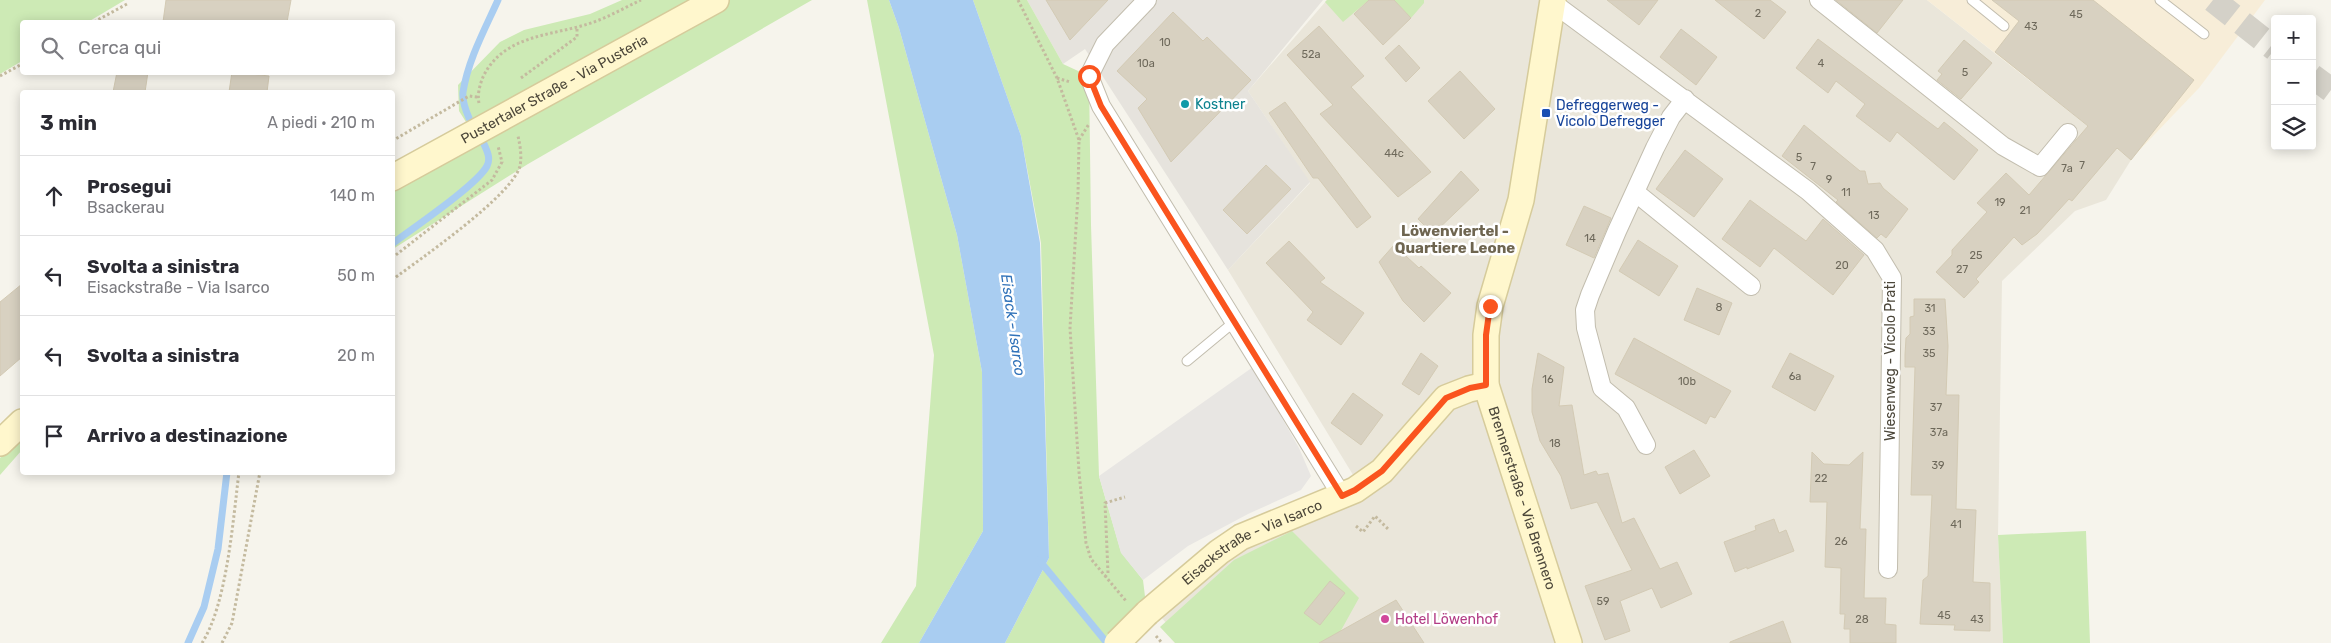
<!DOCTYPE html>
<html lang="it">
<head>
<meta charset="utf-8">
<style>
  :root { --surface:#fff; --page:#f2f2f3; --text:#2b2b33; --muted:#7c7c81; --line:#e1e1e2 }
  body { margin:0; font-family:Rubik,sans-serif; background:var(--page); color:var(--text) }
  .controls { position:absolute; right:15px; top:15px; display:grid; overflow:hidden; border-radius:5px; box-shadow:0 2px 12px #0003 }
  .controls button { width:45px; height:45px; display:grid; place-items:center; padding:0; border:0; border-bottom:1px solid var(--line); background:var(--surface); color:var(--text); font:25px sans-serif }
  .stop { position:absolute; width:15px; height:15px; margin:-11px; border:4px solid #fa541e; border-radius:50%; background:#fff }
  .stop.end { background:#fa541e; border-color:#fff; box-shadow:0 1px 5px #0008 }
  .list { margin:0; padding:0; list-style:none }
  h2 { display:flex; justify-content:space-between; align-items:center; height:65px; margin:0; padding:0 20px; font-size:21px }
  h2 small { font-size:16px; font-weight:400; color:var(--muted) }
  .list li { display:grid; grid-template-columns:32px 1fr auto; gap:15px; align-items:center; box-sizing:border-box; height:80px; padding:0 20px; border-top:1px solid var(--line) }
  .list b { display:block; font-size:19px; white-space:nowrap }
  .list p { margin:0; font-size:16px; white-space:nowrap; color:var(--muted) }
  .list em { font-size:16px; font-style:normal; color:var(--muted) }
  .icon { flex:none; width:28px; height:28px; fill:none; stroke:currentColor; stroke-width:2; stroke-linecap:round; stroke-linejoin:round }
  .map { position:relative; flex:none; width:2331px; height:643px; overflow:hidden }
  .search { position:absolute; background:var(--surface); box-shadow:0 2px 12px #0003; left:20px; top:20px; width:375px; height:55px; display:flex; align-items:center; gap:12px; box-sizing:border-box; padding:0 18px; border-radius:5px; color:var(--muted); font-size:19px }
  .panel { position:absolute; background:var(--surface); box-shadow:0 2px 12px #0003; left:20px; top:90px; width:375px; height:385px; border-radius:5px }
  .map>svg:first-child { display:block }
  .residential { fill:#eae6da }
  .commercial { fill:#f7edd8 }
  .industrial { fill:#e6e3dd }
  .green { fill:#cdeab5 }
  .parking { fill:#e8e6e3 }
  .water { fill:#a9cdf1 }
  .lines { fill:none; stroke-linecap:round; stroke-linejoin:round }
  .stream { stroke:#a9cdf1; stroke-width:7 }
  .building { fill:#d8d1c1; stroke:#d3cab4 }
  .secondary-tunnel { stroke:#d4d1c8; stroke-width:25; stroke-dasharray:25 12; stroke-linecap:butt }
  .lane-casing { stroke:#c2bdae; stroke-width:11 }
  .street-casing { stroke:#c2bdae; stroke-width:20 }
  .secondary-casing { stroke:#d6cb9b; stroke-width:28 }
  .path { stroke:#c4ba9f; stroke-width:3; stroke-dasharray:2.5 2.5; stroke-linecap:butt }
  .lane { stroke:#fff; stroke-width:9 }
  .street { stroke:#fff; stroke-width:18 }
  .secondary { stroke:#fff7cd; stroke-width:25 }
  .secondary-bridge-casing { stroke:#d6cb9b; stroke-width:28; stroke-linecap:butt }
  .secondary-bridge { stroke:#fff7cd; stroke-width:25 }
  .route { stroke:#fa541e; stroke-width:6 }
  .culture-dot { fill:#0f9aa8; stroke:#fff; stroke-width:2 }
  .transit-dot { fill:#1a4fb4; stroke:#fff; stroke-width:2 }
  .hotel-dot { fill:#d1479c; stroke:#fff; stroke-width:2 }
  .labels { text-anchor:middle; stroke-width:5; stroke-linejoin:round; paint-order:stroke }
  .number-label { font-size:11px; fill:#6e695b }
  .street-label { font-size:14px; fill:#4b4639; stroke:#fff }
  .culture-label { font-size:14px; fill:#0d838f; stroke:#fff; text-anchor:start }
  .transit-label { font-size:14px; fill:#164399; stroke:#fff; text-anchor:start }
  .hotel-label { font-size:14px; fill:#b23c85; stroke:#fff; text-anchor:start }
  .neighbourhood-label { font-size:15px; font-weight:bold; fill:#6e6550; stroke:#fff }
  .water-label { font-size:15px; font-style:italic; fill:#3072b9; stroke:#fff }
</style>
</head>
<body>
<div class="map">
<svg width="2331" height="643" viewBox="0 0 2331 643">
  <rect width="100%" height="100%" fill="#f6f4ec"/>
  <!-- residential -->
  <path class="residential" d="M1327,0H1927L2131,160L2106,200L2075,211L2002,281L1998,535L2003,643H1184L1160,616L1226,559L1361,488L1228,270L1310,183L1248,91Z"/>
  <!-- commercial -->
  <path class="commercial" d="M1927,0H2265L2199,88L2131,159Z"/>
  <!-- industrial -->
  <path class="industrial" d="M1027,0H1323L1248,91L1310,182L1228,270L1085,49L1063,64Z"/>
  <!-- green -->
  <path class="green" d="M0,0H125L88,22H22V61L0,74Z
    M622,0H812L528,164L393,249V182L473,133L459,111L458,85L500,42L524,30L590,14Z
    M867,0H889L899,28L957,235L982,372L983,531L919,643H881L916,586L934,355Z
    M973,0H1027L1063,64L1089,76L1091,225L1099,476L1121,552L1143,580L1147,613L1117,643H1005L1049,558L1041,243L1021,136Z
    M1327,0H1369L1343,22L1325,2Z
    M1394,0H1424V3L1411,18Z
    M22,436V450L0,475V458Z
    M1292,531L1359,598L1334,643H1175L1160,627L1234,560Z
    M2086,531L2090,643H2003L1998,535Z"/>
  <!-- parking -->
  <path class="parking" d="M1253,367L1299,448L1311,476L1301,490L1248,514L1188,546L1143,580L1121,553L1099,476Z"/>
  <!-- water -->
  <path class="water" d="M889,0H973L1021,136L1040,243L1049,558L1005,643H919L983,531L982,372L957,235L899,28Z"/>
  <g class="lines">
    <!-- stream -->
    <path class="stream" d="M469,118C465,109 462,101 463,92C468,60 485,29 498,0
      M392,244C413,228 477,185 487,166C491,158 487,151 484,144
      M1039,560L1107,643
      M188,643L204,607L218,549L227,472"/>
  </g>
  <!-- building -->
  <path class="building" d="M166,0H291L287,22H163Z
    M1046,0H1108L1070,40Z
    M1369,0H1394L1411,18L1383,45L1354,14Z
    M1607,0H1658L1639,25Z
    M1715,0H1770L1786,12L1764,39Z
    M1836,0H1903L1877,33Z
    M1992,0H2093L2194,80L2131,160L2117,148L2072,201L2069,199L2037,234L2022,245L2014,237L1976,279L1979,282L1964,298L1936,272L1952,255V250L1987,212L1977,203L2006,173L2029,195L2088,126L1995,52L2019,21Z
    M1173,12L1203,41L1207,37L1251,80L1171,162L1138,108L1147,99L1117,71Z
    M1319,26L1364,76L1351,87L1431,172L1398,197L1320,114L1333,105L1287,55Z
    M1681,29L1717,57L1696,85L1660,57Z
    M1818,39L1938,129L1944,122L1978,150L1954,180L1897,132L1890,142L1856,116L1865,104L1836,81L1828,93L1796,68Z
    M1964,40L1992,63L1961,99L1937,80L1942,74L1938,71Z
    M1399,45L1420,68L1406,82L1385,58Z
    M1460,71L1495,109L1464,139L1428,101Z
    M117,72H148L145,92H113Z
    M232,72L269,76L267,92H229Z
    M1285,102L1371,217L1357,228L1318,178H1313L1269,113Z
    M1804,125L1860,171H1865L1868,184L1880,183L1883,188L1908,209L1886,238L1881,234L1877,238L1836,202L1838,200L1782,156Z
    M1685,150L1723,179L1694,217L1656,189Z
    M1266,165L1291,189L1247,234L1223,210Z
    M1461,171L1479,190L1433,234L1418,219Z
    M1750,200L1806,241L1823,219L1864,255L1833,295L1774,248L1760,267L1722,239Z
    M1584,206L1611,218L1594,258L1566,245Z
    M1638,240L1678,266L1659,296L1619,271Z
    M1289,241L1325,278L1320,282L1364,313L1341,345L1307,320L1313,312L1266,263Z
    M1394,245L1419,268L1421,266L1451,293L1424,322L1403,301L1379,262Z
    M22,284V357L0,376V302Z
    M1697,288L1732,303L1719,335L1684,320Z
    M1914,299H1945L1948,346L1946,395H1959L1956,509L1976,510L1973,582L1990,583V631L1954,630L1955,625L1920,624L1923,580L1928,576L1932,495H1911L1915,367H1905V355L1906,338L1910,334V317L1914,316Z
    M1634,338L1731,391L1715,418L1710,416L1706,424L1615,374Z
    M1421,353L1438,366L1419,395L1402,384Z
    M1538,353L1564,367L1559,406L1572,405L1584,475L1596,471L1598,475L1608,473L1622,523L1634,518L1660,569L1677,562L1692,594L1661,608L1652,588L1620,601L1630,631L1605,640L1585,586L1632,570L1597,502L1571,509L1561,476L1540,441L1532,412V389Z
    M1790,353L1834,376L1815,411L1772,387Z
    M1353,393L1383,415L1361,445L1331,423Z
    M1694,450L1710,476L1680,494L1665,467Z
    M1812,452L1824,464L1849,465L1863,452L1860,529H1866L1864,598H1886L1885,624L1896,625V643H1850V629H1844L1845,614H1840L1841,568L1825,567L1827,502H1810Z
    M1774,519L1779,533L1786,530L1794,551L1747,569V567L1735,572L1724,542L1756,530L1755,526Z
    M1330,581L1345,593L1320,625L1304,613Z
    M1396,600L1424,643H1319Z
    M1783,621L1791,643H1730V642Z"/>
  <g class="lines">
    <!-- secondary-tunnel -->
    <path class="secondary-tunnel" d="M2213,0L2275,49
      M2312,76L2331,90"/>
    <!-- lane casing -->
    <g class="lane-casing">
      <path id="lane" d="M1972,0L2004,26
        M2160,0L2204,34
        M1187,361L1228,327L1239,328"/>
    </g>
    <!-- street casing -->
    <g class="street-casing">
      <path id="street" d="M1147,0L1105,44L1089,76L1101,106L1342,496
        M1819,0L2003,146L2040,167L2068,133
        M1553,3L1808,191L1875,250L1892,278L1888,569
        M1635,192L1751,286
        M1646,445L1626,408L1602,388L1586,328L1585,310L1590,295L1617,231L1655,148L1671,117L1685,99"/>
    </g>
    <!-- secondary casing -->
    <g class="secondary-casing">
      <g id="secondary">
        <path id="s1" d="M1553,0L1521,200L1490,306L1486,335V385L1569,643"/>
        <path id="s2" d="M392,178L716,0"/>
        <path d="M0,443L22,422"/>
        <path id="s3" d="M1147,613L1219,552L1241,537L1355,490L1382,471L1446,398L1469,389L1486,385"/>
      </g>
    </g>
    <!-- path -->
    <path class="path" d="M1018,0L1057,78L1079,140L1078,194L1070,328L1079,472L1086,543L1091,559L1126,601
      M94,22L127,4
      M0,76L22,64
      M521,78L577,37V27
      M1057,78L1070,82
      M479,103C477,95 480,84 483,77C503,35 550,36 588,24C607,18 624,8 641,0
      M1079,140L1089,124
      M392,141L469,96L477,97
      M392,258L492,180L502,162L498,146
      M392,280C420,259 512,196 520,166C522,156 520,145 518,136
      M1356,526L1363,532L1375,516L1389,530
      M1105,577L1108,573L1105,503L1125,497
      M1156,636L1162,643
      M202,643C227,604 233,520 239,472
      M222,643L232,623L260,472"/>
    <!-- lane -->
    <use href="#lane" class="lane"/>
    <!-- street -->
    <use href="#street" class="street"/>
    <!-- secondary -->
    <use href="#secondary" class="secondary"/>
    <!-- secondary-bridge casing -->
    <g class="secondary-bridge-casing">
      <path id="secondary-bridge" d="M1117,643L1147,613"/>
    </g>
    <!-- secondary-bridge -->
    <use href="#secondary-bridge" class="secondary-bridge"/>
  </g>
  <g class="lines">
    <!-- route -->
    <path class="route" d="M1089,76L1101,106L1342,496L1355,490L1382,471L1446,398L1470,388L1486,385V335L1490,306"/>
  </g>
  <!-- markers -->
  <circle class="culture-dot" cx="1185" cy="104" r="5"/>
  <rect class="transit-dot" x="1541" y="108" width="10" height="10" rx="2.5"/>
  <circle class="hotel-dot" cx="1385" cy="619" r="5"/>
  <g class="labels">
    <!-- number labels -->
    <g class="number-label">
      <text x="1758" y="17">2</text>
      <text x="2076" y="18">45</text>
      <text x="2031" y="30">43</text>
      <text x="1165" y="46">10</text>
      <text x="1311" y="58">52a</text>
      <text x="1146" y="67">10a</text>
      <text x="1821" y="67">4</text>
      <text x="1965" y="76">5</text>
      <text x="1394" y="157">44c</text>
      <text x="1799" y="161">5</text>
      <text x="2082" y="169">7</text>
      <text x="1813" y="170">7</text>
      <text x="2067" y="172">7a</text>
      <text x="1829" y="183">9</text>
      <text x="1846" y="196">11</text>
      <text x="2000" y="206">19</text>
      <text x="2025" y="214">21</text>
      <text x="1874" y="219">13</text>
      <text x="1590" y="242">14</text>
      <text x="1976" y="259">25</text>
      <text x="1842" y="269">20</text>
      <text x="1962" y="273">27</text>
      <text x="1719" y="311">8</text>
      <text x="1930" y="312">31</text>
      <text x="1929" y="335">33</text>
      <text x="1929" y="357">35</text>
      <text x="1795" y="380">6a</text>
      <text x="1548" y="383">16</text>
      <text x="1687" y="385">10b</text>
      <text x="1936" y="411">37</text>
      <text x="1939" y="436">37a</text>
      <text x="1555" y="447">18</text>
      <text x="1938" y="469">39</text>
      <text x="1821" y="482">22</text>
      <text x="1956" y="528">41</text>
      <text x="1841" y="545">26</text>
      <text x="1603" y="605">59</text>
      <text x="1944" y="619">45</text>
      <text x="1862" y="623">28</text>
      <text x="1977" y="623">43</text>
    </g>
    <!-- street labels -->
    <g class="street-label">
      <text dy="5" stroke="none"><textPath href="#s2" startOffset="185">Pustertaler Straße - Via Pusteria</textPath></text>
      <text transform="translate(1890 361) rotate(-90)" y="5">Wiesenweg - Vicolo Prati</text>
      <text dy="5" stroke="none"><textPath href="#s1" startOffset="511">Brennerstraße - Via Brennero</textPath></text>
      <text dy="5" stroke="none"><textPath href="#s3" startOffset="128">Eisackstraße - Via Isarco</textPath></text>
    </g>
    <!-- culture labels -->
    <g class="culture-label">
      <text x="1195" y="109">Kostner</text>
    </g>
    <!-- transit labels -->
    <g class="transit-label">
      <text x="1556" y="110">Defreggerweg -<tspan x="1556" dy="16">Vicolo Defregger</tspan></text>
    </g>
    <!-- hotel labels -->
    <g class="hotel-label">
      <text x="1395" y="624">Hotel Löwenhof</text>
    </g>
    <!-- neighbourhood labels -->
    <g class="neighbourhood-label">
      <text x="1455" y="236">Löwenviertel -<tspan x="1455" dy="17">Quartiere Leone</tspan></text>
    </g>
    <!-- water labels -->
    <g class="water-label">
      <text transform="translate(1013 325) rotate(82)" y="5">Eisack - Isarco</text>
    </g>
  </g>
</svg>
<div class="controls">
<button>+</button>
<button>−</button>
<button><svg class="icon" aria-label="layers" viewBox="0 0 24 24"><path d="M12 4l9 5-9 5-9-5zM3 14l9 5 9-5"/></svg></button>
</div>
<div class="stop" style="left:1089px;top:76px"></div>
<div class="stop end" style="left:1490px;top:306px"></div>
<div class="search"><svg class="icon" aria-label="search" viewBox="0 0 24 24"><circle cx="10" cy="10" r="6"/><path d="M15 15l6 6"/></svg>Cerca qui</div>
<section class="panel">
<h2>3 min<small>A piedi · 210 m</small></h2>
<ul class="list">
<li><svg class="icon" aria-label="ahead" viewBox="0 0 24 24"><path d="M12 20V5M6 11l6-6 6 6"/></svg><div><b>Prosegui</b><p>Bsackerau</p></div><em>140 m</em></li>
<li><svg class="icon" aria-label="left" viewBox="0 0 24 24"><path d="M17 20v-9H6M10 6l-5 5 5 5"/></svg><div><b>Svolta a sinistra</b><p>Eisackstraße - Via Isarco</p></div><em>50 m</em></li>
<li><svg class="icon" aria-label="left" viewBox="0 0 24 24"><path d="M17 20v-9H6M10 6l-5 5 5 5"/></svg><div><b>Svolta a sinistra</b></div><em>20 m</em></li>
<li><svg class="icon" aria-label="arrive" viewBox="0 0 24 24"><path d="M6 21V4h12l-3 4 3 4H6"/></svg><div><b>Arrivo a destinazione</b></div></li>
</ul>
</section>
</div>
</body>
</html>
